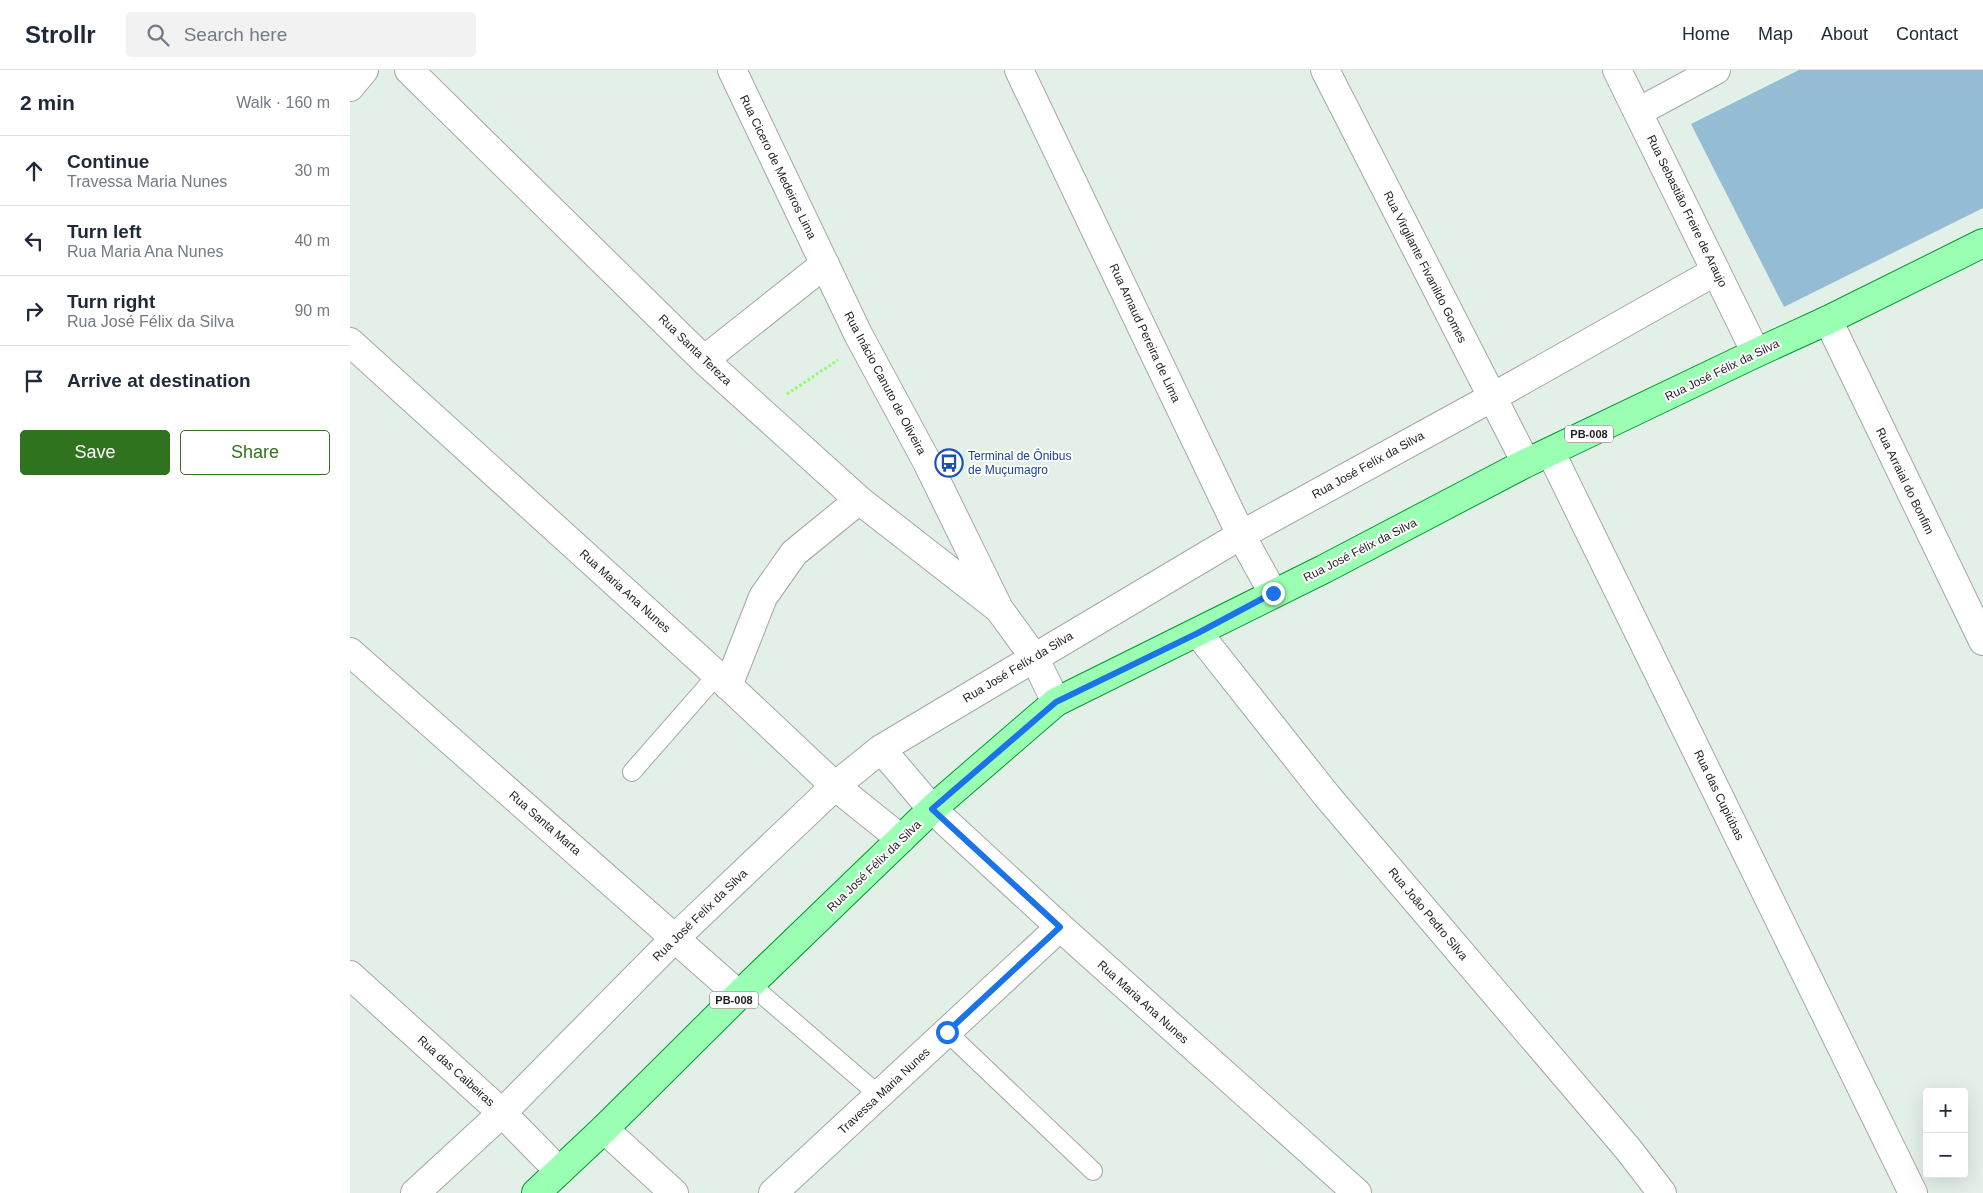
<!DOCTYPE html>
<html lang="en">
<head>
<meta charset="utf-8">
<style>
  :root { --surface:#fff; --page:#f2f2f3; --text:#1f2937; --muted:#747a83; --line:#e0e1e3; --accent:#30731e }
  body { margin:0; font-family:Arial,sans-serif; background:var(--page); color:var(--text) }
  .controls { position:absolute; right:15px; bottom:15px; display:grid; overflow:hidden; border-radius:5px; box-shadow:0 5px 20px #0002 }
  .controls button { width:45px; height:45px; display:grid; place-items:center; padding:0; border:0; border-bottom:1px solid var(--line); background:var(--surface); color:var(--text); font:25px sans-serif }
  .stop { position:absolute; width:15px; height:15px; margin:-11px; border:4px solid #1a73e8; border-radius:50%; background:#fff }
  .stop.end { background:#1a73e8; border-color:#fff; box-shadow:0 1px 5px #0008 }
  .list { margin:0; padding:0; list-style:none }
  h2 { display:flex; justify-content:space-between; align-items:center; height:65px; margin:0; padding:0 20px; font-size:21px }
  h2 small { font-size:16px; font-weight:400; color:var(--muted) }
  .list li { display:grid; grid-template-columns:32px 1fr auto; gap:15px; align-items:center; box-sizing:border-box; height:70px; padding:0 20px; border-top:1px solid var(--line) }
  .list b { display:block; font-size:19px; white-space:nowrap }
  .list p { margin:0; font-size:16px; white-space:nowrap; color:var(--muted) }
  .list em { font-size:16px; font-style:normal; color:var(--muted) }
  .actions { display:flex; gap:10px; padding:15px 20px }
  .actions a { flex:1; padding:11px 0; border:1px solid var(--accent); border-radius:5px; text-align:center; font-size:18px; color:var(--accent) }
  .actions .main { background:var(--accent); color:#fff }
  .icon { flex:none; width:28px; height:28px; fill:none; stroke:currentColor; stroke-width:2; stroke-linecap:round; stroke-linejoin:round }
  .map { position:relative; flex:none; width:1633px; height:1123px; overflow:hidden }
  header { display:flex; align-items:center; gap:30px; box-sizing:border-box; height:70px; padding:0 25px; background:var(--surface); border-bottom:1px solid var(--line) }
  header strong { font-size:24px }
  nav { display:flex; gap:28px; margin-inline-start:auto; font-size:18px }
  .search { width:350px; height:45px; background:var(--page); display:flex; align-items:center; gap:12px; box-sizing:border-box; padding:0 18px; border-radius:5px; color:var(--muted); font-size:19px }
  main { display:flex }
  aside { flex:1; background:var(--surface) }
  .map>svg:first-child { display:block }
  .forest { fill:#94bcd4 }
  .lines { fill:none; stroke-linecap:round; stroke-linejoin:round }
  .lane-casing { stroke:#a5a5a5; stroke-width:20 }
  .street-casing { stroke:#a5a5a5; stroke-width:30 }
  .primary-casing { stroke:#009934; stroke-width:30 }
  .path { stroke:#89ff66; stroke-width:3; stroke-dasharray:2.5 2.5; stroke-linecap:butt }
  .lane { stroke:#fff; stroke-width:18 }
  .street { stroke:#fff; stroke-width:28 }
  .primary { stroke:#9affb2; stroke-width:28 }
  .route { stroke:#1a73e8; stroke-width:6 }
  .labels { text-anchor:middle; stroke-width:4; stroke-linejoin:round; paint-order:stroke }
  .shield { fill:#fff; stroke:#626262; stroke-width:1 }
  .shield-label { font-size:11px; font-weight:bold; fill:#1e1e1e }
  .street-label { font-size:12px; fill:#1e1e1e; stroke:#fff }
  .transit-label { font-size:12px; fill:#164399; stroke:#fff; text-anchor:start }
</style>
</head>
<body>
<header>
<strong>Strollr</strong>
<div class="search"><svg class="icon" aria-label="search" viewBox="0 0 24 24"><circle cx="10" cy="10" r="6"/><path d="M15 15l6 6"/></svg>Search here</div>
<nav><a>Home</a><a>Map</a><a>About</a><a>Contact</a></nav>
</header>
<main>
<aside>
<h2>2 min<small>Walk · 160 m</small></h2>
<ul class="list">
<li><svg class="icon" aria-label="ahead" viewBox="0 0 24 24"><path d="M12 20V5M6 11l6-6 6 6"/></svg><div><b>Continue</b><p>Travessa Maria Nunes</p></div><em>30 m</em></li>
<li><svg class="icon" aria-label="left" viewBox="0 0 24 24"><path d="M17 20v-9H6M10 6l-5 5 5 5"/></svg><div><b>Turn left</b><p>Rua Maria Ana Nunes</p></div><em>40 m</em></li>
<li><svg class="icon" aria-label="right" viewBox="0 0 24 24"><path d="M7 20v-9h11M14 6l5 5-5 5"/></svg><div><b>Turn right</b><p>Rua José Félix da Silva</p></div><em>90 m</em></li>
<li><svg class="icon" aria-label="arrive" viewBox="0 0 24 24"><path d="M6 21V4h12l-3 4 3 4H6"/></svg><div><b>Arrive at destination</b></div></li>
</ul>
<div class="actions"><a class="main">Save</a><a>Share</a></div>
</aside>
<div class="map">
<svg width="1633" height="1123" viewBox="0 0 1633 1123">
  <rect width="100%" height="100%" fill="#e3f0e8"/>
  <!-- forest -->
  <path class="forest" d="M1449,0H1633V138L1434,237L1341,54Z"/>
  <g class="lines">
    <!-- lane casing -->
    <g class="lane-casing">
      <path id="lane" d="M282,702L367,605
        M401,915L529,1025
        M597,962L743,1101"/>
    </g>
    <!-- street casing -->
    <g class="street-casing">
      <path id="street" d="M59,0L354,290L509,430L649,539
        M382,0L508,264L577,392L649,539L684,587L706,632
        M669,0L891,465L923,523
        M975,0L1176,393
        M1267,0L1406,283
        M0,17L14,0
        M1288,42L1366,0
        M1478,250L1633,571
        M0,272L367,605L485,716L551,769
        M354,290L475,194
        M1201,383L1563,1123
        M848,563L977,726L1278,1079L1312,1123
        M0,582L389,925
        M378,616L413,527L444,483L509,430
        M531,679L582,739L710,857L1007,1123
        M0,905L152,1043L209,1101
        M254,1059L324,1123
        M65,1123L152,1043L325,868L485,716L531,679L891,465L1141,328L1366,201
        M423,1123L710,857"/>
    </g>
    <!-- primary casing -->
    <g class="primary-casing">
      <path id="primary" d="M186,1123L254,1059L389,925L582,739L706,632L974,499L1176,393L1406,283L1478,250L1633,173"/>
    </g>
    <!-- path -->
    <path class="path" d="M437,324L488,290"/>
    <!-- lane -->
    <use href="#lane" class="lane"/>
    <!-- street -->
    <use href="#street" class="street"/>
    <!-- primary -->
    <use href="#primary" class="primary"/>
  </g>
  <g class="lines">
    <!-- route -->
    <path class="route" d="M597,962L710,857L582,739L706,632L848,563L923,523"/>
  </g>
  <!-- icons -->
  <defs>
    <g id="bus-ring" transform="scale(1.4375)"><circle r="9.5" fill="#fff" stroke="#1a4fb4" stroke-width="1.5"/><path d="M-5-6H5V4H4V6H2V4H-2V6H-4V4H-5ZM-3.5-4V0h7V-4ZM-3.5 1.2v1.5H-2V1.2ZM2 1.2v1.5H3.5V1.2Z" fill="#1a4fb4"/></g>
  </defs>
  <g fill-rule="evenodd">
    <use href="#bus-ring" x="599" y="393"/>
  </g>
  <g class="labels">
    <!-- shield labels -->
    <g class="shield">
      <rect x="1215" y="355.5" width="48" height="17" rx="4"/>
      <rect x="360" y="921.5" width="48" height="17" rx="4"/>
    </g>
    <g class="shield-label">
      <text x="1239" y="368">PB-008</text>
      <text x="384" y="934">PB-008</text>
    </g>
    <!-- street labels -->
    <g class="street-label">
      <text transform="translate(428 97) rotate(64)" y="4">Rua Cicero de Medeiros Lima</text>
      <text transform="translate(1337 141) rotate(64)" y="4">Rua Sebastião Freire de Araujo</text>
      <text transform="translate(1075 197) rotate(63)" y="4">Rua Virgilante Fivanildo Gomes</text>
      <text transform="translate(795 263) rotate(65)" y="4">Rua Arnaud Pereira de Lima</text>
      <text transform="translate(345 280) rotate(44)" y="4">Rua Santa Tereza</text>
      <text transform="translate(1372 300) rotate(-26)" y="4">Rua José Félix da Silva</text>
      <text transform="translate(535 313) rotate(62)" y="4">Rua Inácio Canuto de Oliveira</text>
      <text transform="translate(1018 395) rotate(-29)" y="4">Rua José Felíx da Silva</text>
      <text transform="translate(1555 411) rotate(64)" y="4">Rua Arraial do Bonfim</text>
      <text transform="translate(1010 480) rotate(-27)" y="4">Rua José Félix da Silva</text>
      <text transform="translate(275 521) rotate(42)" y="4">Rua Maria Ana Nunes</text>
      <text transform="translate(668 597) rotate(-31)" y="4">Rua José Felíx da Silva</text>
      <text transform="translate(1369 725) rotate(64)" y="4">Rua das Cupiúbas</text>
      <text transform="translate(195 753) rotate(41)" y="4">Rua Santa Marta</text>
      <text transform="translate(524 796) rotate(-44)" y="4">Rua José Félix da Silva</text>
      <text transform="translate(1078 844) rotate(50)" y="4">Rua João Pedro Silva</text>
      <text transform="translate(350 845) rotate(-44)" y="4">Rua José Felíx da Silva</text>
      <text transform="translate(793 932) rotate(42)" y="4">Rua Maria Ana Nunes</text>
      <text transform="translate(106 1001) rotate(42)" y="4">Rua das Caibeiras</text>
      <text transform="translate(534 1021) rotate(-43)" y="4">Travessa Maria Nunes</text>
    </g>
    <!-- transit labels -->
    <g class="transit-label">
      <text x="618" y="390">Terminal de Ônibus<tspan x="618" dy="14">de Muçumagro</tspan></text>
    </g>
  </g>
</svg>
<div class="controls">
<button>+</button>
<button>−</button>
</div>
<div class="stop" style="left:597px;top:962px"></div>
<div class="stop end" style="left:923px;top:523px"></div>
</div>
</main>
</body>
</html>
